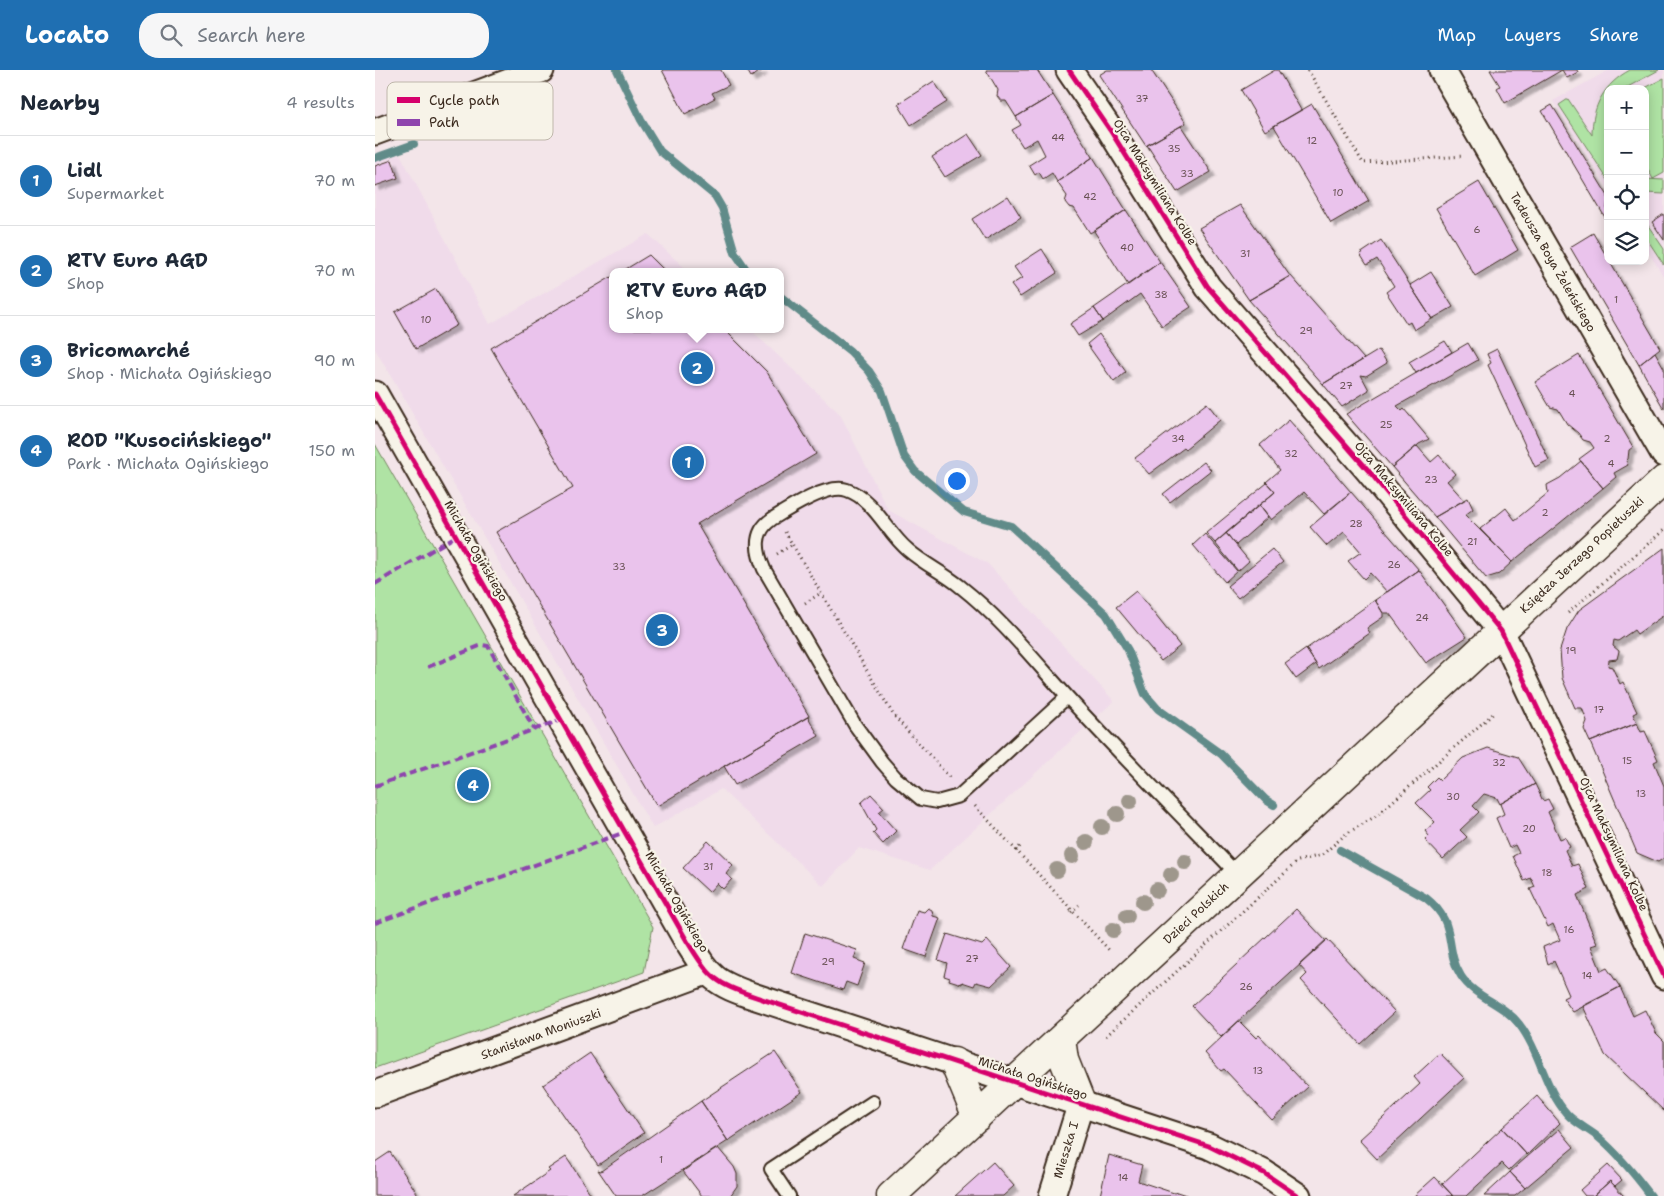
<!DOCTYPE html>
<html lang="en">
<head>
<meta charset="utf-8">
<style>
  :root { --surface:#fff; --page:#f6f6f7; --text:#1f2937; --muted:#747a83; --line:#e0e1e3; --accent:#1f6fb2 }
  body { margin:0; font-family:"Shantell Sans",sans-serif; background:var(--page); color:var(--text) }
  .controls { position:absolute; right:15px; top:15px; display:grid; overflow:hidden; border-radius:10px; box-shadow:0 2px 12px #0003 }
  .controls button { width:45px; height:45px; display:grid; place-items:center; padding:0; border:0; border-bottom:1px solid var(--line); background:var(--surface); color:var(--text); font:25px sans-serif }
  .you { position:absolute; left:581px; top:410px; width:18px; height:18px; margin:-12px; border:4px solid #fff; border-radius:50%; background:#1a73e8; box-shadow:0 0 0 8px #1a73e833 }
  .badge { display:grid; place-items:center; width:32px; height:32px; border-radius:50%; background:var(--accent); color:#fff; font-size:16px; font-weight:700 }
  .pin { position:absolute; translate:-50% -50%; border:2px solid #fff; box-shadow:0 1px 5px #0006 }
  .popup { position:absolute; left:234px; top:198px; width:175px; height:65px; box-sizing:border-box; display:grid; place-content:center; border-radius:10px; background:var(--surface); filter:drop-shadow(0 1px 4px #0005); font-size:16px; white-space:nowrap; color:var(--muted) }
  .popup b { font-size:19px; color:var(--text) }
  .popup::after { content:''; position:absolute; left:50%; top:100%; margin-left:-10px; border:10px solid transparent; border-top-color:var(--surface) }
  .list { margin:0; padding:0; list-style:none }
  h2 { display:flex; justify-content:space-between; align-items:center; height:65px; margin:0; padding:0 20px; font-size:21px }
  h2 small { font-size:16px; font-weight:400; color:var(--muted) }
  .list li { display:grid; grid-template-columns:32px 1fr auto; gap:15px; align-items:center; box-sizing:border-box; height:90px; padding:0 20px; border-top:1px solid var(--line) }
  .list b { display:block; font-size:19px; white-space:nowrap }
  .list p { margin:0; font-size:16px; white-space:nowrap; color:var(--muted) }
  .list em { font-size:16px; font-style:normal; color:var(--muted) }
  .icon { flex:none; width:28px; height:28px; fill:none; stroke:currentColor; stroke-width:2; stroke-linecap:round; stroke-linejoin:round }
  .map { position:relative; flex:none; width:1289px; height:1126px; overflow:hidden }
  header { display:flex; align-items:center; gap:30px; box-sizing:border-box; height:70px; padding:0 25px; background:var(--accent); color:#fff }
  header strong { font-size:24px }
  nav { display:flex; gap:28px; margin-inline-start:auto; font-size:18px }
  .search { width:350px; height:45px; background:var(--page); display:flex; align-items:center; gap:12px; box-sizing:border-box; padding:0 18px; border-radius:20px; color:var(--muted); font-size:19px }
  main { display:flex }
  aside { flex:1; background:var(--surface) }
  .map>svg:first-child { display:block }
  .built { fill:#f0dbea }
  .green { fill:#afe3a4; stroke:#758661 }
  .lines { fill:none; stroke-linecap:round; stroke-linejoin:round }
  .stream { stroke:#618b89; stroke-width:8 }
  .building { fill:#eac3ec; stroke:#3b2a1e; filter:url(#shadow) }
  .lane-casing { stroke:#3b2a1e; stroke-width:16 }
  .street-casing { stroke:#3b2a1e; stroke-width:29 }
  .secondary-casing { stroke:#3b2a1e; stroke-width:31 }
  .path { stroke:#3b2a1e; stroke-width:3; stroke-dasharray:1 4; stroke-linecap:butt }
  .lane { stroke:#f7f3e8; stroke-width:12 }
  .street { stroke:#f7f3e8; stroke-width:25 }
  .secondary { stroke:#f7f3e8; stroke-width:28 }
  .quiet { stroke:#8e44ad; stroke-width:4; stroke-dasharray:8 4; stroke-linecap:butt }
  .cycleway-casing { stroke:#f7f3e8; stroke-width:8 }
  .cycleway { stroke:#d6006c; stroke-width:5 }
  .tree { fill:#9e978c }
  .labels { text-anchor:middle; stroke-width:4.5; stroke-linejoin:round; paint-order:stroke }
  .number-label { font-size:10px; fill:#675052 }
  .street-label { font-size:12px; fill:#3b2a1e; stroke:#f7f3e8 }
  .key { fill:#f7f3e8; stroke:#bfb7ab; stroke-width:1 }
  .key-label { font-size:14px; fill:#3b2a1e }
</style>
</head>
<body>
<header>
<strong>Locato</strong>
<div class="search"><svg class="icon" aria-label="search" viewBox="0 0 24 24"><circle cx="10" cy="10" r="6"/><path d="M15 15l6 6"/></svg>Search here</div>
<nav><a>Map</a><a>Layers</a><a>Share</a></nav>
</header>
<main>
<aside>
<h2>Nearby<small>4 results</small></h2>
<ul class="list">
<li><span class="badge">1</span><div><b>Lidl</b><p>Supermarket</p></div><em>70 m</em></li>
<li><span class="badge">2</span><div><b>RTV Euro AGD</b><p>Shop</p></div><em>70 m</em></li>
<li><span class="badge">3</span><div><b>Bricomarché</b><p>Shop · Michała Ogińskiego</p></div><em>90 m</em></li>
<li><span class="badge">4</span><div><b>ROD &quot;Kusocińskiego&quot;</b><p>Park · Michała Ogińskiego</p></div><em>150 m</em></li>
</ul>
</aside>
<div class="map">
<svg width="1289" height="1126" viewBox="0 0 1289 1126">
  <defs>
    <filter id="shadow"><feDropShadow dx="4.5" dy="4.5" stdDeviation="1" flood-color="#0004"/></filter>
  </defs>
  <rect width="100%" height="100%" fill="#f3e5e9"/>
  <filter id="ink" filterUnits="userSpaceOnUse"><feTurbulence type="fractalNoise" baseFrequency=".02" numOctaves="2"/><feDisplacementMap in="SourceGraphic" scale="10" xChannelSelector="R" yChannelSelector="G"/><feConvolveMatrix kernelMatrix="1 2 1 2 8 2 1 2 1" color-interpolation-filters="sRGB"/></filter>
  <g filter="url(#ink)">
    <!-- built -->
    <path class="built" d="M1234,0H1289V207L1270,177V19H1233V118L1178,31Z
      M25,84L115,254L273,164L314,202H238V259H375L465,344L513,440L613,494L739,631L555,800L484,778L448,816L346,719L278,758L0,279V92Z"/>
    <!-- green -->
    <path class="green" d="M1255,0H1284L1249,19H1233L1230,57L1233,110L1184,35L1193,29L1217,65C1217,36 1229,14 1255,0Z
      M1289,8V103L1278,109L1270,94V19H1268Z
      M1270,109L1289,110V124L1270,123Z
      M1270,151L1289,179V195L1270,166Z
      M0,374L278,857L269,902L0,998Z"/>
    <g class="lines">
      <!-- stream -->
      <path class="stream" d="M242,0L266,50L285,81L340,126L347,138L360,183L373,202
        M0,88L39,74
        M406,227L475,281L494,301L507,321L529,386L540,401L589,442L636,456L731,544L753,580L770,624L783,639L846,684L891,730L899,735
        M965,780L1051,828C1084,854 1068,877 1086,906C1100,928 1128,933 1144,954C1165,981 1169,1018 1192,1044C1200,1053 1213,1059 1223,1067C1242,1083 1261,1106 1276,1126"/>
    </g>
    <!-- building -->
    <path class="building" d="M287,0H346L354,15L337,23L340,28L310,44Z
      M372,0H388L376,7Z
      M611,0H662L678,25L641,47L631,31H626L622,26L623,20Z
      M732,0H776L811,53L771,76L724,5Z
      M900,0H903L926,40L890,61L866,20Z
      M1115,0H1187L1130,33L1122,18L1125,16Z
      M1187,0H1202L1203,2L1192,8Z
      M559,11L572,32L536,55L523,34Z
      M678,25L718,87L682,112L677,103L668,109L664,102L660,105L654,95L670,85L662,69L648,77L637,60L646,55L641,47Z
      M937,34L994,131L956,153L899,56Z
      M1177,35L1233,126L1231,149L1167,41Z
      M806,56L836,102L802,122L772,75Z
      M593,64L607,85L570,107L557,87Z
      M718,87L751,140L715,163L699,138L694,137L690,132L692,126L682,112Z
      M17,90L23,108L0,116V96Z
      M1104,112L1143,180L1100,206L1061,138Z
      M633,126L646,147L610,170L597,149Z
      M865,135L915,206L874,230L824,158Z
      M751,140L785,192L753,215L719,161Z
      M1289,144V170L1277,152Z
      M1218,163L1285,278L1264,295L1195,177Z
      M1006,170L1057,249L1039,260L1035,252L1032,254L1011,222L1019,216L1002,189L992,195L985,184Z
      M667,179L682,203L645,227L636,215L647,208L639,197Z
      M274,185L291,202H246Z
      M785,192L816,237L787,256L765,224L728,251L719,238Z
      M1056,202L1078,237L1057,249L1035,215Z
      M238,206V259H349L392,302L441,384L322,454L434,646L282,736L121,462L198,418L116,278Z
      M916,206L989,289L948,314L874,230Z
      M61,219L82,255L41,279L20,242Z
      M719,238L728,251L703,266L695,254Z
      M724,264L751,302L739,312L712,274Z
      M1070,271L1077,282L1041,303L1034,292Z
      M1093,273L1103,290L1022,336L1027,341L1029,339L1054,369L1044,374L1017,397L971,344Z
      M1122,279L1174,390L1160,397L1113,295L1116,293L1112,284Z
      M1004,280L1012,293L991,306L986,305L994,320L967,337L948,314Z
      M1280,282L1289,298V339L1264,295Z
      M1204,285L1258,377L1254,380L1253,389L1251,391L1253,395L1239,403L1241,407L1228,418L1204,389L1219,378L1215,372L1208,370L1203,363L1192,354L1183,339L1175,337L1160,312Z
      M832,333L845,350L810,379L809,378L774,404L760,388Z
      M914,350L976,422L949,444L929,422L896,450L884,435L900,422L891,412L905,400L885,375Z
      M1042,376L1056,392L1064,385L1080,404L1072,411L1089,430L1060,447L1017,397Z
      M1206,391L1228,418L1137,492L1105,459L1131,438L1140,450L1173,423L1172,415L1185,408Z
      M829,392L836,400L795,432L788,424Z
      M892,413L900,422L840,473L831,463Z
      M976,422L1044,500L1012,522L995,503L989,509L973,491L986,482L969,462L952,476L935,457Z
      M1093,428L1098,439L1090,445L1137,492L1124,504L1111,508L1060,447Z
      M884,435L893,447L861,475L851,463Z
      M851,463L874,491L863,501L840,473Z
      M830,464L862,501L850,512L818,475Z
      M1289,478V545L1262,564L1259,560L1243,571L1239,570L1238,576L1244,581L1242,589L1234,590L1233,596L1237,597L1245,614L1248,612L1262,642L1258,644L1262,653L1215,672L1209,659L1212,651L1207,638H1200L1187,608L1185,580L1192,559L1204,540Z
      M897,479L908,492L863,528L852,516Z
      M1044,500L1092,567L1051,593L1014,543H1008L1000,530Z
      M761,521L805,576L786,591L741,537Z
      M1000,530L1008,543V547L992,558L995,563L944,599L931,579Z
      M931,579L941,594L921,609L910,594Z
      M433,647L444,666L360,715L349,696Z
      M1262,653L1266,662L1270,661L1283,690L1279,692L1289,716V788L1283,792L1262,783L1215,672Z
      M1113,678L1143,687L1160,714L1125,734L1122,728L1109,724L1098,736L1104,742L1085,760L1092,767L1068,789L1050,770L1054,766L1050,761L1060,752L1041,733L1055,720L1052,717L1062,707L1065,710L1088,688Z
      M1160,714L1168,731L1173,729L1178,739L1173,742L1185,769L1190,767L1195,777L1190,780L1197,796L1203,794L1214,819L1202,825L1222,874L1216,876L1226,901L1232,898L1245,917L1198,942L1188,928L1194,925L1179,891L1173,894L1168,877L1185,870L1178,854L1173,857L1155,819L1160,817L1156,808L1149,811L1138,786L1144,783L1140,775L1134,778L1121,748L1129,744L1125,734Z
      M496,724L509,738L504,742L521,761L508,774L498,763L501,760L486,733Z
      M333,771L358,795L351,804L357,809L348,819L342,813L334,822L308,798Z
      M553,838L557,840L558,846L565,848L551,887L528,879L542,840L549,842Z
      M921,839L951,871L846,967L817,936Z
      M430,863L482,880L479,889L490,893L482,916L471,912L468,920L417,903Z
      M572,864L607,875L612,870L636,897L616,916L601,912L599,916L587,912V914L574,910L575,908L569,906L572,893L563,890Z
      M952,869L1020,942L985,974L926,910L932,904L924,895Z
      M1245,917L1258,946L1270,940L1281,963L1289,971V1041L1230,985L1208,936Z
      M864,951L881,968L884,965L933,1017L897,1050L849,999L846,1001L830,983Z
      M400,982L427,1022L353,1071L326,1031Z
      M215,983L269,1063L223,1095L168,1015Z
      M1065,983L1089,1008L1002,1089L984,1070L1045,1014L1039,1007Z
      M1162,1026L1185,1053L1152,1085L1127,1058Z
      M326,1031L353,1071L267,1126H241L223,1100L226,1101Z
      M1127,1058L1151,1084L1134,1100L1127,1093L1091,1126H1078L1067,1114Z
      M1184,1059L1199,1077L1150,1118L1135,1102Z
      M343,1078L359,1097L362,1104V1116L355,1126H327L308,1101Z
      M15,1082L44,1126H0V1092Z
      M734,1085L767,1095L763,1111L799,1123L802,1122L814,1126H725Z
      M191,1087L217,1126H138L175,1101L173,1099Z
      M618,1092L639,1116L628,1126H580Z
      M1233,1095L1247,1110L1240,1116L1235,1111L1218,1126H1210L1205,1120Z
      M1135,1102L1150,1118L1140,1126H1109Z
      M1060,1107L1078,1126H1039Z
      M1235,1111L1249,1126H1218Z"/>
    <g class="lines">
      <!-- lane casing -->
      <g class="lane-casing">
        <path id="lane" d="M692,627L584,726L562,732L546,729L521,708L507,692L480,655L389,499C381,481 378,462 397,449C413,439 453,413 472,420C499,429 512,463 533,480C549,494 569,503 586,517C628,550 662,594 698,633C752,691 808,748 863,805
          M414,1126L396,1099L498,1032"/>
      </g>
      <!-- street casing -->
      <g class="street-casing">
        <path id="street" d="M694,0L735,60L833,217L993,400L1126,561L1289,906
          M1067,0L1289,384
          M0,62L166,0
          M0,324L312,871C335,908 339,913 381,927L834,1076L889,1103L923,1126
          M0,1024L331,902
          M677,1126L706,1033"/>
      </g>
      <!-- secondary casing -->
      <g class="secondary-casing">
        <path id="secondary" d="M686,969L689,990L706,1033
          M579,992L602,1047
          M516,1126L1289,410"/>
      </g>
      <!-- path -->
      <path class="path" d="M933,0L988,93L1089,86
        M410,462L519,646L576,709
        M402,484L418,474
        M430,533L446,523
        M1193,543L1289,460
        M600,736L734,880
        M641,781L647,774
        M696,842L704,835
        M731,966L923,791L947,785L971,764L1001,746L1119,643"/>
      <!-- lane -->
      <use href="#lane" class="lane"/>
      <!-- street -->
      <use href="#street" class="street"/>
      <!-- secondary -->
      <use href="#secondary" class="secondary"/>
      <!-- quiet -->
      <path class="quiet" d="M0,514L81,466
        M53,597L107,575L113,576L159,659
        M0,716L186,650
        M0,853L250,762"/>
      <!-- cycleway casing -->
      <g class="cycleway-casing">
        <path id="cycleway" d="M694,0L735,60L833,217L993,400L1126,561L1289,906
          M0,324L312,871C335,908 339,913 381,927L834,1076L889,1103L923,1126"/>
      </g>
      <!-- cycleway -->
      <use href="#cycleway" class="cycleway"/>
    </g>
    <!-- trees -->
    <g class="tree">
      <circle cx="755" cy="731" r="8"/>
      <circle cx="742" cy="744" r="8"/>
      <circle cx="727" cy="757" r="8"/>
      <circle cx="711" cy="772" r="8"/>
      <circle cx="697" cy="786" r="8"/>
      <circle cx="810" cy="792" r="8"/>
      <circle cx="682" cy="800" r="8"/>
      <circle cx="796" cy="805" r="8"/>
      <circle cx="782" cy="820" r="8"/>
      <circle cx="768" cy="832" r="8"/>
      <circle cx="752" cy="846" r="8"/>
      <circle cx="738" cy="860" r="8"/>
    </g>
  </g>
  <g class="labels">
    <!-- number labels -->
    <g class="number-label">
      <text x="767" y="32">37</text>
      <text x="683" y="71">44</text>
      <text x="937" y="74">12</text>
      <text x="799" y="82">35</text>
      <text x="812" y="107">33</text>
      <text x="963" y="126">10</text>
      <text x="715" y="130">42</text>
      <text x="1102" y="163">6</text>
      <text x="752" y="181">40</text>
      <text x="870" y="187">31</text>
      <text x="786" y="228">38</text>
      <text x="1241" y="233">1</text>
      <text x="51" y="253">10</text>
      <text x="931" y="264">29</text>
      <text x="971" y="319">27</text>
      <text x="1197" y="327">4</text>
      <text x="1011" y="358">25</text>
      <text x="803" y="372">34</text>
      <text x="1232" y="372">2</text>
      <text x="916" y="387">32</text>
      <text x="1236" y="397">4</text>
      <text x="1056" y="413">23</text>
      <text x="1170" y="446">2</text>
      <text x="981" y="457">28</text>
      <text x="1097" y="475">21</text>
      <text x="1019" y="498">26</text>
      <text x="244" y="500">33</text>
      <text x="1047" y="551">24</text>
      <text x="1196" y="584">19</text>
      <text x="1224" y="643">17</text>
      <text x="1252" y="694">15</text>
      <text x="1124" y="696">32</text>
      <text x="1266" y="727">13</text>
      <text x="1078" y="730">30</text>
      <text x="1154" y="762">20</text>
      <text x="333" y="800">31</text>
      <text x="1172" y="806">18</text>
      <text x="1194" y="863">16</text>
      <text x="597" y="892">27</text>
      <text x="453" y="895">29</text>
      <text x="1212" y="909">14</text>
      <text x="871" y="920">26</text>
      <text x="883" y="1004">13</text>
      <text x="286" y="1093">1</text>
      <text x="748" y="1111">14</text>
    </g>
    <!-- street labels -->
    <g class="street-label">
      <text transform="translate(780 112) rotate(58)" y="4">Ojca Maksymiliana Kolbe</text>
      <text transform="translate(1178 192) rotate(60)" y="4">Tadeusza Boya Żeleńskiego</text>
      <text transform="translate(1029 429) rotate(50)" y="4">Ojca Maksymiliana Kolbe</text>
      <text transform="translate(101 481) rotate(60)" y="4">Michała Ogińskiego</text>
      <text transform="translate(1207 485) rotate(-43)" y="4">Księdza Jerzego Popiełuszki</text>
      <text transform="translate(1239 774) rotate(65)" y="4">Ojca Maksymiliana Kolbe</text>
      <text transform="translate(302 832) rotate(60)" y="4">Michała Ogińskiego</text>
      <text transform="translate(821 843) rotate(-43)" y="4">Dzieci Polskich</text>
      <text transform="translate(166 964) rotate(-20)" y="4">Stanisława Moniuszki</text>
      <text transform="translate(658 1008) rotate(18)" y="4">Michała Ogińskiego</text>
      <text transform="translate(691 1080) rotate(-73)" y="4">Mieszka I</text>
    </g>
  </g>
  <!-- legend -->
  <rect x="12" y="12" width="166" height="58" rx="8" class="key"/>
  <rect x="22" y="27" width="23" height="6" fill="#d6006c"/>
  <rect x="22" y="49" width="23" height="7" fill="#8e44ad"/>
  <g class="key-label">
    <text x="54" y="35">Cycle path</text>
    <text x="54" y="57">Path</text>
  </g>
</svg>
<div class="controls">
<button>+</button>
<button>−</button>
<button><svg class="icon" aria-label="locate" viewBox="0 0 24 24"><circle cx="12" cy="12" r="6"/><path d="M12 2v4M12 18v4M2 12h4M18 12h4"/></svg></button>
<button><svg class="icon" aria-label="layers" viewBox="0 0 24 24"><path d="M12 4l9 5-9 5-9-5zM3 14l9 5 9-5"/></svg></button>
</div>
<div class="you"></div>
<div class="pin badge" style="left:313px;top:392px">1</div>
<div class="pin badge" style="left:322px;top:298px">2</div>
<div class="popup"><b>RTV Euro AGD</b>Shop</div>
<div class="pin badge" style="left:287px;top:560px">3</div>
<div class="pin badge" style="left:98px;top:715px">4</div>
</div>
</main>
</body>
</html>
